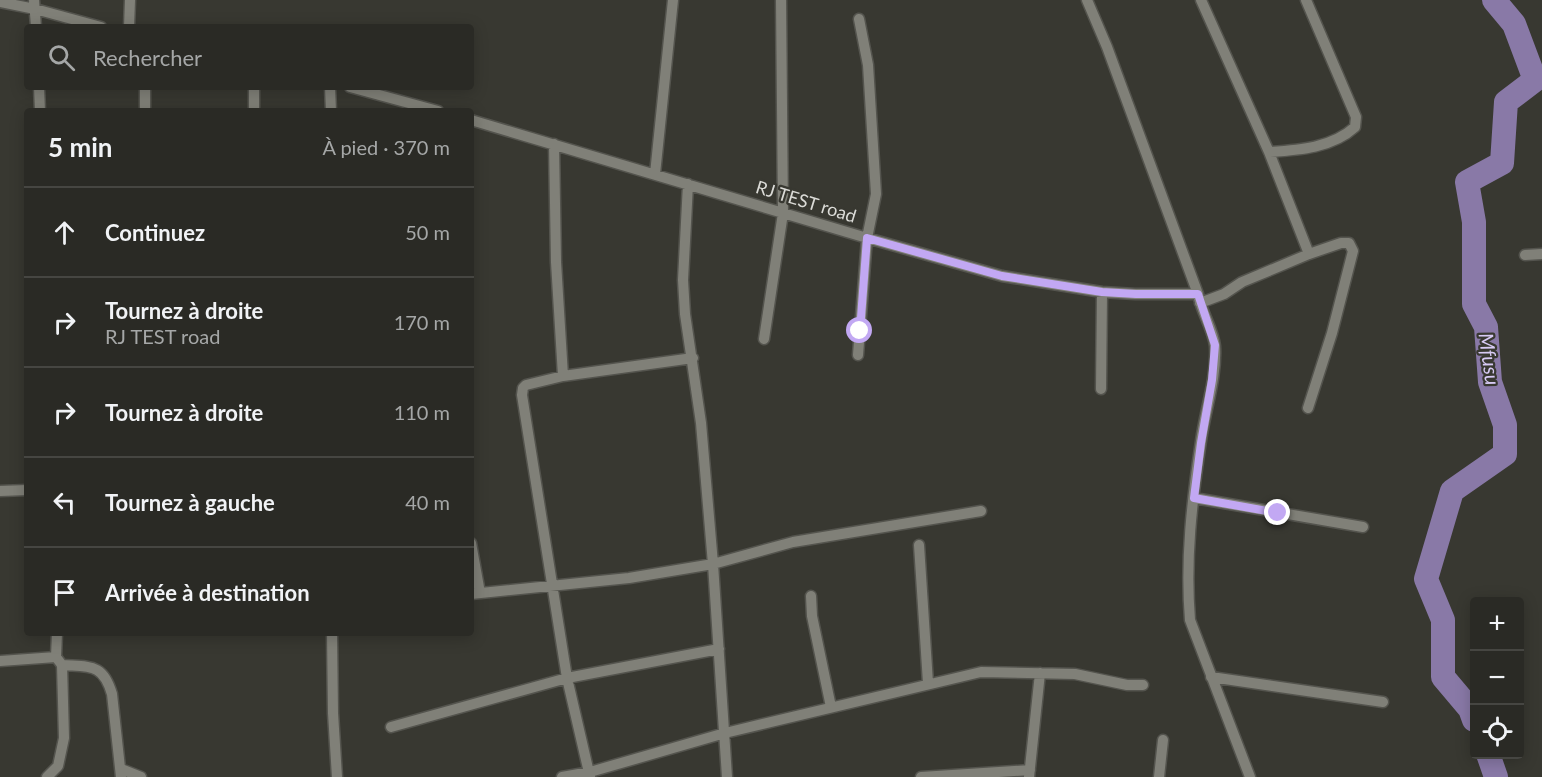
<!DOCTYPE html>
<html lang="fr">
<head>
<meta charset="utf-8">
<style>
  :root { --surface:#2a2a25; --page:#363632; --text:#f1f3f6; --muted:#a5a7a7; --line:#464642 }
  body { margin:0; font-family:Lato,sans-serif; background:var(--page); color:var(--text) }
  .controls { position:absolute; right:18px; bottom:18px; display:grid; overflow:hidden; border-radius:6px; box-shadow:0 3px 15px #0003 }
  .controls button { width:54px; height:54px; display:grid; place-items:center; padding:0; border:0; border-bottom:2px solid var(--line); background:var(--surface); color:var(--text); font:30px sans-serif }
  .stop { position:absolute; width:18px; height:18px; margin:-14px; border:4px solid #c2a8f3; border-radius:50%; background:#fff }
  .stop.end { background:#c2a8f3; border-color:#fff; box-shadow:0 2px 6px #0008 }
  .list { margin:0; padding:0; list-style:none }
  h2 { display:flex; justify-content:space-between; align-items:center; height:78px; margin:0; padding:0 24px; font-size:26px }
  h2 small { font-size:20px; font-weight:400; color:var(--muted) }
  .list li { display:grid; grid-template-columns:39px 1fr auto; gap:18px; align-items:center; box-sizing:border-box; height:90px; padding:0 24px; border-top:2px solid var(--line) }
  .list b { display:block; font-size:22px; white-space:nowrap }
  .list p { margin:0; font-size:20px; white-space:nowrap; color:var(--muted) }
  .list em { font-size:20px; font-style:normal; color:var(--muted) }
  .icon { flex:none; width:33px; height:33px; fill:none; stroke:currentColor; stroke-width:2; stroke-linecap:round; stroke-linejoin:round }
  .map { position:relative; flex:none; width:1542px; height:777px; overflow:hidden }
  .search { position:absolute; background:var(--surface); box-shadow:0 3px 15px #0003; left:24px; top:24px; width:450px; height:66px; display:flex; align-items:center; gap:15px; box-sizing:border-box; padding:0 21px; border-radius:6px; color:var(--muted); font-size:22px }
  .panel { position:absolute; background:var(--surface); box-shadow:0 3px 15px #0003; left:24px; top:108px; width:450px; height:528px; border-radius:6px }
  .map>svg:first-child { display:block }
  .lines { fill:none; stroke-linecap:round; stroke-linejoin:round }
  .river { stroke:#8979a7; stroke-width:24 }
  .street-casing { stroke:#54544e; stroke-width:13 }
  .street { stroke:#808078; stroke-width:10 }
  .route { stroke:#c2a8f3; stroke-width:8 }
  .labels { text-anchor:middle; stroke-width:4.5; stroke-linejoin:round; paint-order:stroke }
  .street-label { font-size:18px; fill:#dbdbd7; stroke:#383831 }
  .water-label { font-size:20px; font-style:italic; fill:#d7caf4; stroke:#383831 }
</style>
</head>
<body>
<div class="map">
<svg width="1542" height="777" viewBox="0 0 1542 777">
  <rect width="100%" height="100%" fill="#383831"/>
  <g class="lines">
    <!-- river -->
    <path class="river" d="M1474,720L1470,709L1443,677V620L1426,579L1452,491L1505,454V425L1490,382L1486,327L1474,304V222L1467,182L1502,163L1506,102L1535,80L1514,24L1494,0
      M1488,754L1496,777"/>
    <!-- street casing -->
    <g class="street-casing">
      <path id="street" d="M34,0L36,27
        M1087,0L1107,47L1198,294
        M1201,0L1269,152L1309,254
        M0,2L35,9L101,27
        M129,27L130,0
        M39,87L40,111
        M254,87V111
        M330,87L331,111
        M350,87L438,111
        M145,111V87
        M471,120L867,238L1002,276L1102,292L1135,294H1198C1201,311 1213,329 1215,346C1217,377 1205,411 1201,441C1192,500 1185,560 1190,620L1250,777
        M554,144L556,262L563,376
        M1269,152C1299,150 1332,148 1355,127L1356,117L1306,0
        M655,174L673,0
        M688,184L683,280L685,314L701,423L713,564L727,777
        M1525,255L1542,254
        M1200,303L1224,294L1242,282L1309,254L1341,243H1349L1353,251L1332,333L1308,408
        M764,339L783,213L781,0
        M858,355L867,238L876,194L868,65L859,19
        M1101,389L1102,292
        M0,491L27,490
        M1194,498L1363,527
        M471,543L480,593
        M919,545L928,683
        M471,594L629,578L713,564L793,542L981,511
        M811,596L812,616L831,707
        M332,633L333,713L337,777
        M0,661L56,657
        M62,665C90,667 103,663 112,694L121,777
        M1211,677L1383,702
        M391,727L567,678L719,649
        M121,769L141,777
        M47,777L58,766L64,738L62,665L56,657L57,633
        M562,777L590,772L725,733L981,672L1075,674L1127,685H1143
        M590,777L567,678L522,395L523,388L526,385L563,376L693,358
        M921,777L1030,770
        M1029,777L1040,673
        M1159,777L1163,740"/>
    </g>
    <!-- street -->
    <use href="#street" class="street"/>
  </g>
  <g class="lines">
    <!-- route -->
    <path class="route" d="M860,331L867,238L1002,276L1102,292L1136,294H1198L1215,345L1212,380L1201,443L1194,498L1278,513"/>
  </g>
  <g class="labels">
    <!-- street labels -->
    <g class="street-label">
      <text transform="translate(806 202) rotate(17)" y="6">RJ TEST road</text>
    </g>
    <!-- water labels -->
    <g class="water-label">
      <text transform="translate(1489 359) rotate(82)" y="7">Mfusu</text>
    </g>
  </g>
</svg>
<div class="controls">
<button>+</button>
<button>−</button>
<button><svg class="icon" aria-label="locate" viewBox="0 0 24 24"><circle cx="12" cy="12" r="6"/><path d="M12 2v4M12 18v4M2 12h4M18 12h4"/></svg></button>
</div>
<div class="stop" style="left:860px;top:331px"></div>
<div class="stop end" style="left:1278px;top:513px"></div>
<div class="search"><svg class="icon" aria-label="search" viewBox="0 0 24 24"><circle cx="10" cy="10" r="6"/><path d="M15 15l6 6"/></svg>Rechercher</div>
<section class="panel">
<h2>5 min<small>À pied · 370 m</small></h2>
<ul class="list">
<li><svg class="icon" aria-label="ahead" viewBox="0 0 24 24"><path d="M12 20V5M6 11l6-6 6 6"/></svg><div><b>Continuez</b></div><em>50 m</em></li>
<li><svg class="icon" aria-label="right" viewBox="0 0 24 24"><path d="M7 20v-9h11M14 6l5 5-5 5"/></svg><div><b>Tournez à droite</b><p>RJ TEST road</p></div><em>170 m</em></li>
<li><svg class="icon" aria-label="right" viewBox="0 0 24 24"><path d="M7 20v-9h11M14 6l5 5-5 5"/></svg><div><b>Tournez à droite</b></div><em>110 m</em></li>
<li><svg class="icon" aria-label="left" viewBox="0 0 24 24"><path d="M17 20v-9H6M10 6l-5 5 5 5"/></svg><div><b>Tournez à gauche</b></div><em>40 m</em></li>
<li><svg class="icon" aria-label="arrive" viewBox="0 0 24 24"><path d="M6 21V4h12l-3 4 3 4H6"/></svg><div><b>Arrivée à destination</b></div></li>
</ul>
</section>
</div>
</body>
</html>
